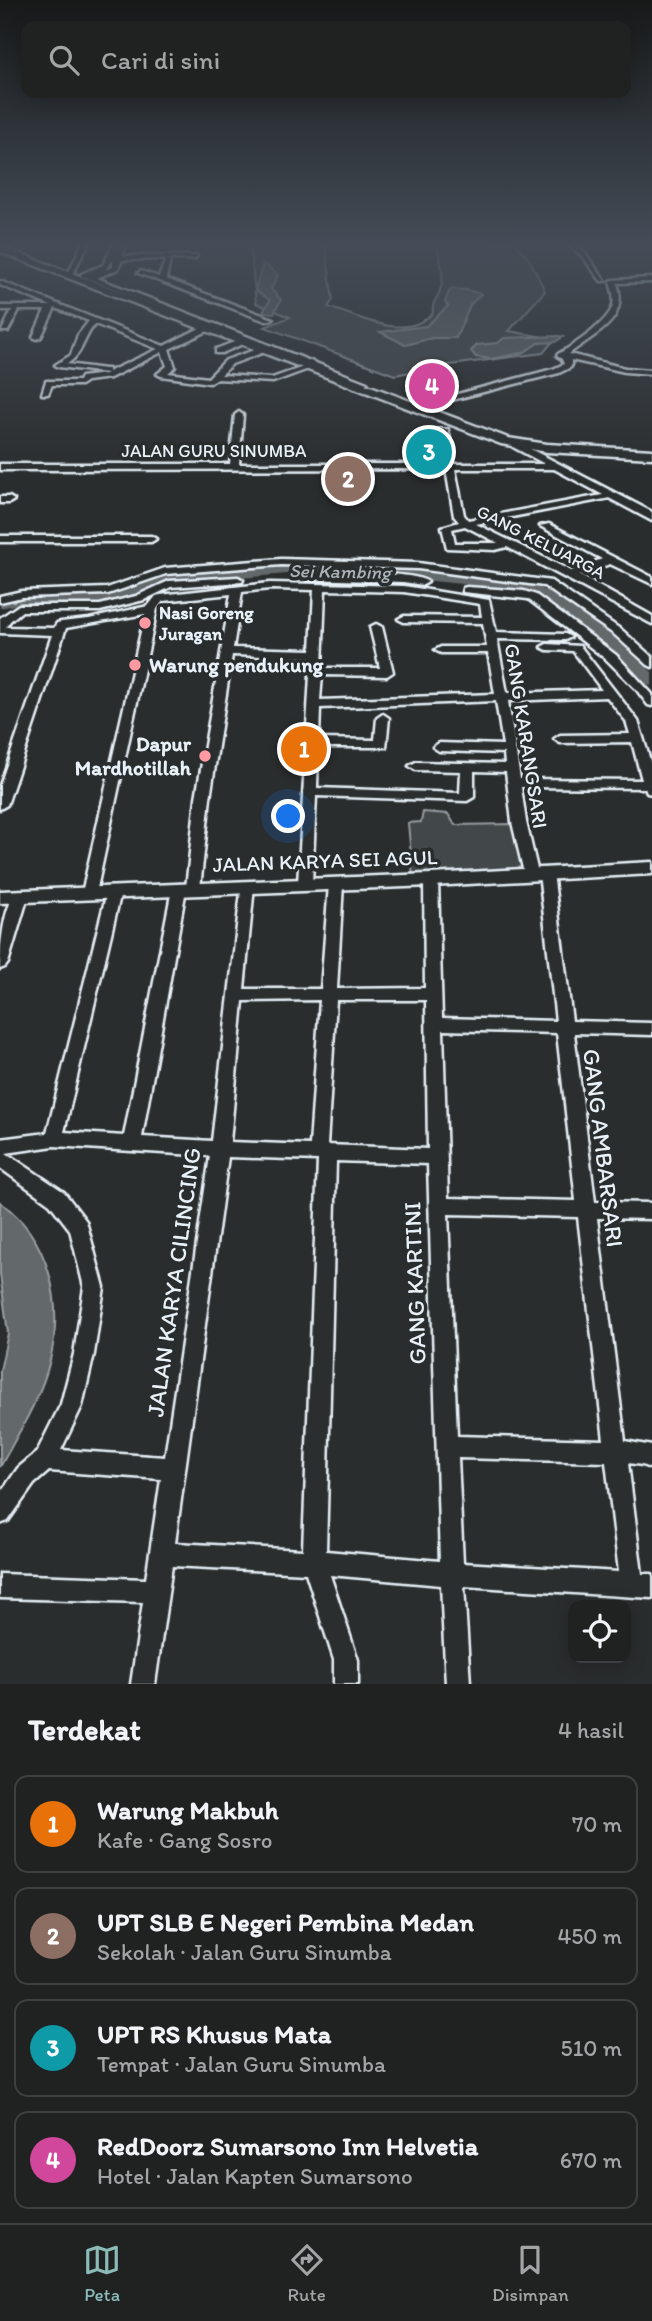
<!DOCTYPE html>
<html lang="id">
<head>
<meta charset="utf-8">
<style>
  :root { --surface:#202222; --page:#2d2f2f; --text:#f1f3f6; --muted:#a2a4a5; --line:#3d3f40; --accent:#8bbbb9 }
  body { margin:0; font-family:Itim,sans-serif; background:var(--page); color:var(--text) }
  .controls { position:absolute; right:21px; bottom:21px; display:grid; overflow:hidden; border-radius:14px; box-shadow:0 4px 18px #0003 }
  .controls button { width:63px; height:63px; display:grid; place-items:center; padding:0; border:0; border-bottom:2px solid var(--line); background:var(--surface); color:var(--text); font:35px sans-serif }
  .you { position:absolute; left:289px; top:817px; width:24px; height:24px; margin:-18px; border:5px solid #fff; border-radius:50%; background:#1a73e8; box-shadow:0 0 0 10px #1a73e833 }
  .badge { display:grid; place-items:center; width:46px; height:46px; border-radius:50%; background:var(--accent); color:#fff; font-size:23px; font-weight:700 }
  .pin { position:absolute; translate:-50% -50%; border:4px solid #fff; box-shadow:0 2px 7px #0006 }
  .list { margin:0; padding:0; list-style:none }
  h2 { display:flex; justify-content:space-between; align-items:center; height:91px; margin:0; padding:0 28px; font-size:30px }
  h2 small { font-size:23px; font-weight:400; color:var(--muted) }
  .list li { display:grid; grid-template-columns:46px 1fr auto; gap:21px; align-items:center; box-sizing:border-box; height:98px; margin:0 14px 14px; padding:0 14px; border:2px solid var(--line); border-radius:14px }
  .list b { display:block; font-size:26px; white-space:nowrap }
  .list p { margin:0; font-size:23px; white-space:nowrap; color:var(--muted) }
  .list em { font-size:23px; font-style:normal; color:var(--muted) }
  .icon { flex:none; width:38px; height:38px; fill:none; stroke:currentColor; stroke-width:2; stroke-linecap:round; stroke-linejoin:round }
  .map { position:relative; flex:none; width:652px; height:1684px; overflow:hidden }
  .search { position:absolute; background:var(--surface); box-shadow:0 4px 18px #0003; left:21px; right:21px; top:21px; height:77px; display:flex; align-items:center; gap:18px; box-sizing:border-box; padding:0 24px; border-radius:14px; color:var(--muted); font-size:26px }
  .sheet { height:539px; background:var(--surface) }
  nav { display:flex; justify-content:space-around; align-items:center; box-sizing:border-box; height:98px; border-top:2px solid var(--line); background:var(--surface); font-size:19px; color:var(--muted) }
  nav a { display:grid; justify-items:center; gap:4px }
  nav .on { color:var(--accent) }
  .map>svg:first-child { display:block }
  .built { fill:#363a3b }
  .green { fill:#424648; stroke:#959ca0; stroke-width:2 }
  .water { fill:#63686b; stroke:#989fa3; stroke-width:2 }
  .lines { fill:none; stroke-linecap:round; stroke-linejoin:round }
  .river { fill:#63686b; fill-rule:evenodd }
  .minor-casing { stroke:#e8f1f8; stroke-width:5 }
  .major-casing { stroke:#e8f1f8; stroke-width:5 }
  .highway-casing { stroke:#e8f1f8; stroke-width:5 }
  .minor { fill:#2a2d2e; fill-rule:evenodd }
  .major { fill:#2a2d2e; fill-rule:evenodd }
  .highway { fill:#2a2d2e; fill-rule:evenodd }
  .wall { fill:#474b4d; stroke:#e8f1f8; stroke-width:2 }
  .building { fill:#535759; stroke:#e8f1f8; stroke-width:2 }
  .poi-dot { fill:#ff9aa2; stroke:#2a2d2e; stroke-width:2.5 }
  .labels { text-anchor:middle; stroke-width:7; stroke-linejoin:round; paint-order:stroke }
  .far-street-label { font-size:18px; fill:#e8f1f8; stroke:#2a2d2e }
  .far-poi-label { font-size:18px; font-weight:bold; fill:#e8f1f8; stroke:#2a2d2e; text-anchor:start }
  .far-water-label { font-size:19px; font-style:italic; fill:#acb3b9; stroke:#2a2d2e }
  .poi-label { font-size:21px; font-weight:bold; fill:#e8f1f8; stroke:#2a2d2e; text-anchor:start }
  .street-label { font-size:21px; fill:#e8f1f8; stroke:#2a2d2e }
  .near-street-label { font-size:24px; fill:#e8f1f8; stroke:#2a2d2e }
</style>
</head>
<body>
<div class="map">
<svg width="652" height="1684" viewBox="0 0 652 1684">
  <rect width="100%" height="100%" fill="#2a2d2e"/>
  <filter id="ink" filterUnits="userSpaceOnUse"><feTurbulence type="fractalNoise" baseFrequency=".0143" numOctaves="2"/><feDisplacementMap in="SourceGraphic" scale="14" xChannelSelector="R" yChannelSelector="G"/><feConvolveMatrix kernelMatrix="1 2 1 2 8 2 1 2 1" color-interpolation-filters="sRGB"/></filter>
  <g filter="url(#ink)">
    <!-- built -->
    <path class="built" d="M200,246H247L246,266H197Z"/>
    <!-- green -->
    <path class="green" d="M325,242L333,300L328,307C361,317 404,342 433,313C431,301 439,298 441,287C445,272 439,257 435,242H514L530,260L545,291L509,331L555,339L543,353L435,367L395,375L265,327L290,317L256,303L250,243Z
      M423,812L448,814L455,825L515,824L526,871L413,877L408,823L421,822Z"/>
    <!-- water -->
    <path class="water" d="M263,263L278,275L271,289L281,300L274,313L263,312L270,300L255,290Z
      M450,289L467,290L481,294L470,305L456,338H432L406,345L380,332L426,326L448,306L445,302Z
      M559,336L563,337L555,342L538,343L523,353L491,359L476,357L471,351L477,345L498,343L504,338Z
      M0,1202C50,1238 64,1303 50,1360C41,1398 18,1434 0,1467V1371L8,1333L0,1274Z"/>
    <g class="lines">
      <!-- river -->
      <path class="river" d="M287,564L403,568L529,583L557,596L615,638L652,672V686L646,685L603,646L545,602L520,590L403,578L287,574L170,584L116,604L23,603L0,608V598L23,593L114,594L167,574Z"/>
      <!-- minor casing -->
      <g class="minor-casing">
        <path id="minor" d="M83,242H89L72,275L67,276Z
          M566,242H573L586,254L605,281H601L582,256Z
          M125,243L123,256H197L195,259H168L170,261L166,279L273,319L266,321L138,273L141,271L159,277L166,259L122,260L118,269L97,278L367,383L360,388H354L353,386L356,383L314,367L273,382L216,379L210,383L161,376L157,374L167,366L162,352L110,378L87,381L81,385H52L48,394H42L46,381H79L81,377L105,374L107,373L59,367L55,365L71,355L78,335L89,321L55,308L41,337L37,339L33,337L45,310H19L8,331H2L12,310H0V306H51L0,285V281L164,346L204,326H210V330L169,349L175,367L168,373L208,378L226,360L263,347L245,340V343L222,353H216V349L242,339L81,276V274L103,265L114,244ZM113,260V267L105,270ZM95,324L158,349L108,372V369H105L67,364C83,354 83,338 95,324ZM270,350L309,365L272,378L221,375L232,364Z
          M652,278V282L617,283C630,322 593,334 569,354L625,368L652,370V374L625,372L571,360V367L559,373L412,410L408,407L553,369L564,364L562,359L557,356L558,354C573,346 609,322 613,305C615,297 612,289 610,282L612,280Z
          M239,412L243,415L239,464H557V468L554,469H455L464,515L468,520L613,493L615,495L610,498L476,524L571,571L602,559L540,526L549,524L652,577V584L610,564L579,575L652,616V624L507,547L495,550L447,548L442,527L459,522L454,516L446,469L0,470V464H230L235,415ZM465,526L498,543H455L452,529Z
          M0,497H9L14,500L9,503H0Z
          M0,536H151L156,539L151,542H0Z
          M281,559L418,563L551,581L623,631L652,657V667L648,665L615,635L544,586L418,569L281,565L166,574L108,594L22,597L0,602V596L22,591L107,588L165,568Z
          M310,574C335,574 411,570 428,582L423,585L403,582L306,579L305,577Z
          M238,577L243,580L242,582L171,587L144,600L100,611H22L10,621L6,627L54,628L57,623L61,622L89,619L148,606L156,596L160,595L270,583L404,586L489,600L496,632L565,634L571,637L565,640L497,639L507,693L602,690L573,651L547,650L541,647L547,644L580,646L638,721L652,767V794L647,793L645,788L521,787L526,822L538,873L531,878L524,873L512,822L506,772L474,771V797L467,801L316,796L312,884L305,889L300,887L298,884L311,657H276L274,662H266L265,656L232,655L210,798L200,888L198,891H188L186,888L196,798L231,594L163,601L157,609L96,893L94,896H84L82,893L145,614L66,628L7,805L0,809V785L52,635L0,633V618L19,605H100L136,596L169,581ZM270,589L314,590L311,650L233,648L242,592ZM325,590L404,592L480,604L482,617L404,616L398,619L404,622L483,623L487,647H441L435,650L441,653H488L495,694L320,700L322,675L387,676L393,672L382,627L376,624L370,627L380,668H322ZM607,697L626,721L630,734L560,735L554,739L560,743L632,742L642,780L520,779L508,701ZM496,701L503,745L439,743L433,747L439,751L504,753L505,764L416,762L409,766L416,770L461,771L460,793L317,788L318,747H386L389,718L383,714L377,718L375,740L319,739L320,708Z
          M467,587L524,591L536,595L616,655L652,694V706L648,705L636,689L607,660L528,599L463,592V588Z
          M546,868L553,873L572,1021L652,1023V1035L574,1033L595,1202L652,1203V1219L597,1218L625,1441L652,1446V1469L642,1465L628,1463L642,1574H652V1598L464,1586L470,1684H446L441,1585L330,1575L358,1660V1684H334V1660L306,1573L172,1566L155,1684H131L143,1602L0,1598V1574L146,1579L161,1479L49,1471L34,1484L8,1521L0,1524V1494L18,1468L37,1452L61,1404L74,1354L84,1287L70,1230L50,1204L0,1168V1139L47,1133L107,892L114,887L121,892L64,1132L124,1136L172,889L179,884L186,889L142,1137L212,1141L242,883H252L254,886L244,989H321L329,884L336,879L343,884L337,989L425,988L424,880L431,875L438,880L442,1018L556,1021L539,873ZM320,1000L310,1145L230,1142L243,1001ZM336,1000H426L428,1149L327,1145ZM443,1030L557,1033L576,1201L448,1198ZM54,1146L210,1156L165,1457L61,1450L82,1406L94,1354L104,1287L86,1221L64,1192L6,1153ZM228,1157L318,1160L303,1550L175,1543ZM336,1161L428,1164L440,1561L326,1551ZM448,1214L578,1217L604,1440L457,1436ZM458,1458L606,1462L619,1572L463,1563Z
          M21,891L28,896L8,963L5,967L0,969C0,952 3,897 21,891Z"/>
      </g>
      <!-- major casing -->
      <g class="major-casing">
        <path id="major" d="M517,442L652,512V521L513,447V443Z
          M652,862V874L431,886L0,903V891L431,874Z"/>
      </g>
      <!-- highway casing -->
      <g class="highway-casing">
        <path id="highway" d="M0,246L508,438L547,444L652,450V458L547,452L501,444L0,252Z"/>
      </g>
      <!-- minor -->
      <use href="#minor" class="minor"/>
      <!-- major -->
      <use href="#major" class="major"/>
      <!-- highway -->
      <use href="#highway" class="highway"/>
    </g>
    <!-- wall -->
    <path class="wall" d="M432,428L454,449L453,461H435L432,439Z"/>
    <!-- building -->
    <path class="building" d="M432,428H449L454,449H436Z"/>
  </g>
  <!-- sky -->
  <linearGradient id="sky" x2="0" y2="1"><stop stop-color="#171919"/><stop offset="0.51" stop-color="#444c57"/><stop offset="1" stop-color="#444c57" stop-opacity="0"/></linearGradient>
  <rect width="652" height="478" fill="url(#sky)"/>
  <!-- markers -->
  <g class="poi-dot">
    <circle cx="145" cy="623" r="7"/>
    <circle cx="135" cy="665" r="7"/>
    <circle cx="205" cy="756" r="7"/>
  </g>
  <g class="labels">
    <!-- far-street labels -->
    <g class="far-street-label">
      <text x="214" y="457">JALAN GURU SINUMBA</text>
      <text transform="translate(541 542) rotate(27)" y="6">GANG KELUARGA</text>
    </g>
    <!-- far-poi labels -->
    <g class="far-poi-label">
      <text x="159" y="619">Nasi Goreng<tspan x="159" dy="21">Juragan</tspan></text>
    </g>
    <!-- far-water labels -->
    <g class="far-water-label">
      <text transform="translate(340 571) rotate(1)" y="7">Sei Kambing</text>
    </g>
    <!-- poi labels -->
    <g class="poi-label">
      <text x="149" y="672">Warung pendukung</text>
      <text x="191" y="751" text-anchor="end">Dapur<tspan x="191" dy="24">Mardhotillah</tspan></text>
    </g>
    <!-- street labels -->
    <g class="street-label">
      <text transform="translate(526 736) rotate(81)" y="7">GANG KARANGSARI</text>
      <text transform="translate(325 861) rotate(-2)" y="7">JALAN KARYA SEI AGUL</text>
    </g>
    <!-- near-street labels -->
    <g class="near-street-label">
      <text transform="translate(603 1148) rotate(83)" y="8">GANG AMBARSARI</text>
      <text transform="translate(174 1282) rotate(-82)" y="8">JALAN KARYA CILINCING</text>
      <text transform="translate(415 1283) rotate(-92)" y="8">GANG KARTINI</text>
    </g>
  </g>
</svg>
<div class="controls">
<button><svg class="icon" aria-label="locate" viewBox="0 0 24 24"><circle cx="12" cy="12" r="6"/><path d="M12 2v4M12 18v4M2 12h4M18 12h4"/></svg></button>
</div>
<div class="you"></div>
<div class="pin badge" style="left:304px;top:749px;background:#e8710a">1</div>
<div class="pin badge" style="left:348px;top:479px;background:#8d6e63">2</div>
<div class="pin badge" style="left:429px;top:452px;background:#0f9aa8">3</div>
<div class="pin badge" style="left:432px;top:386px;background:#d1479c">4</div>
<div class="search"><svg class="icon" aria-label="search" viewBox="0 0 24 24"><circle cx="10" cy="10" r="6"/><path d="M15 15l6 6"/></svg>Cari di sini</div>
</div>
<section class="sheet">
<h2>Terdekat<small>4 hasil</small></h2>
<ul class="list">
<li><span class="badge" style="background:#e8710a">1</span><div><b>Warung Makbuh</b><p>Kafe · Gang Sosro</p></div><em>70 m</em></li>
<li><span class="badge" style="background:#8d6e63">2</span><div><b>UPT SLB E Negeri Pembina Medan</b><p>Sekolah · Jalan Guru Sinumba</p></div><em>450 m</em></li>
<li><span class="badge" style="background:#0f9aa8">3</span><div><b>UPT RS Khusus Mata</b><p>Tempat · Jalan Guru Sinumba</p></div><em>510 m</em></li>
<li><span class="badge" style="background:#d1479c">4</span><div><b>RedDoorz Sumarsono Inn Helvetia</b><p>Hotel · Jalan Kapten Sumarsono</p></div><em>670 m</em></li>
</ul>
</section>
<nav>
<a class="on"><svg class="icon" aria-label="map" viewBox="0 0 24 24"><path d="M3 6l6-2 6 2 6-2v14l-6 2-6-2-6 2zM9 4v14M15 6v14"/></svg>Peta</a>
<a><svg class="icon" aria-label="directions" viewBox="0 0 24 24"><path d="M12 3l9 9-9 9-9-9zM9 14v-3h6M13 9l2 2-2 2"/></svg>Rute</a>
<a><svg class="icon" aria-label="saved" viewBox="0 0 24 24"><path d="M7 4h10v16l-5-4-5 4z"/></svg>Disimpan</a>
</nav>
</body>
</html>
